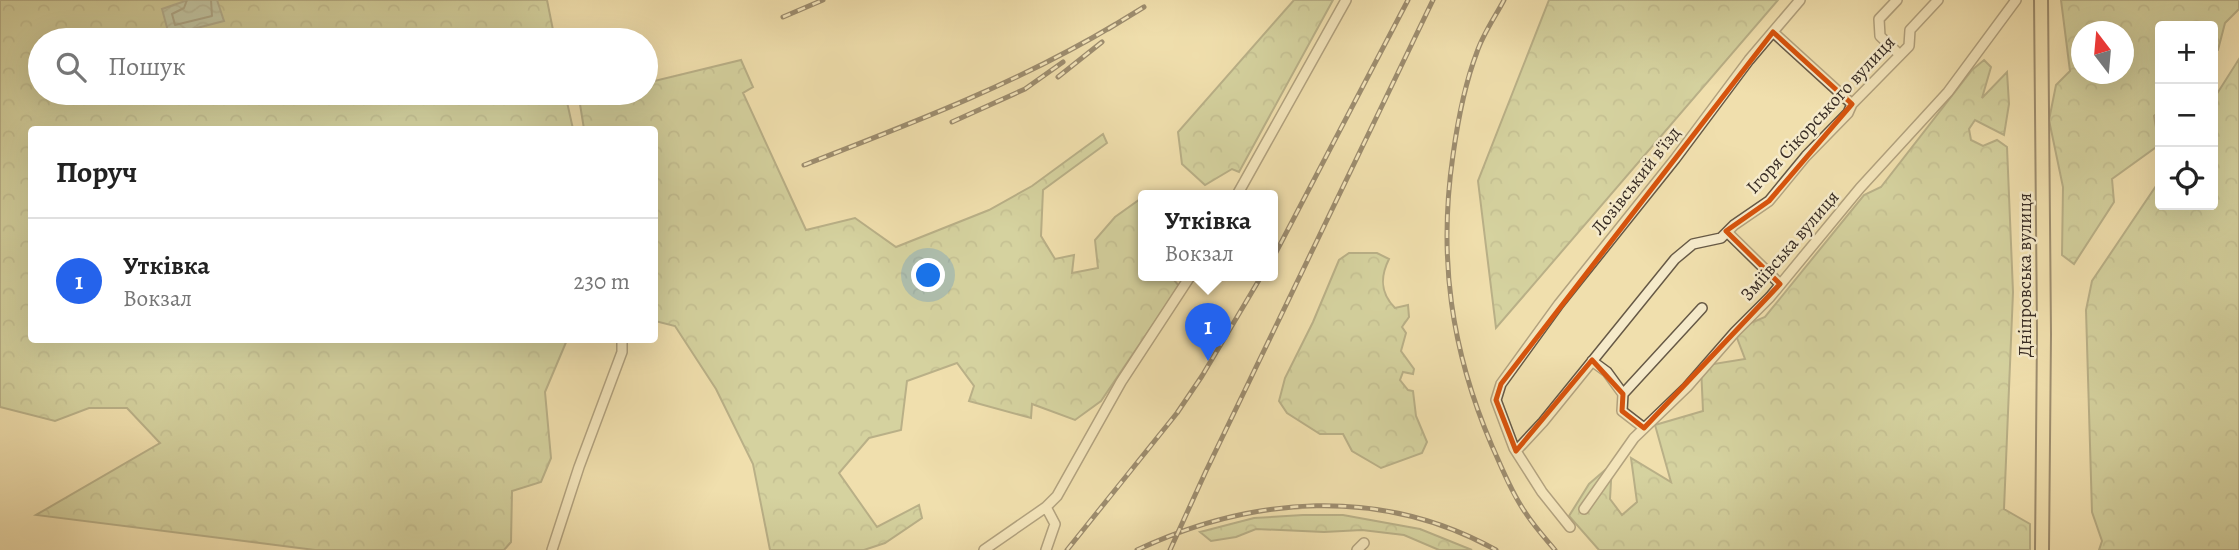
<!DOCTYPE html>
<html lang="uk">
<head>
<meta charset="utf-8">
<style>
  :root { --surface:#fff; --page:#f6f6f6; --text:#222; --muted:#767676; --line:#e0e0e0; --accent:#2563eb }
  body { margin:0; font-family:Alegreya,serif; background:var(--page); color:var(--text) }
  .controls { position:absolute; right:21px; top:21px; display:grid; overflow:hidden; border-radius:7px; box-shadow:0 7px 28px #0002 }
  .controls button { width:63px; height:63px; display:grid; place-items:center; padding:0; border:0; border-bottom:2px solid var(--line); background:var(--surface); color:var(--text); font:35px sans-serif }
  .compass { position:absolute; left:2071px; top:21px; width:63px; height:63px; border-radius:50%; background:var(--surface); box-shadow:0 7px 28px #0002; rotate:344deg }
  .you { position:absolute; left:929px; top:276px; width:24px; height:24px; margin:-18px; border:5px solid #fff; border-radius:50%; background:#1a73e8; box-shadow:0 0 0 10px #1a73e833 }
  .badge { display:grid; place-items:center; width:46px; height:46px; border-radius:50%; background:var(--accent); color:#fff; font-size:23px; font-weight:700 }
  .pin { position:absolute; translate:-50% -58px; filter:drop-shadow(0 2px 4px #0008) }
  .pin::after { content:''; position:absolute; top:37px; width:24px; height:21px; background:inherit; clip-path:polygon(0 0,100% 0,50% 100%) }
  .popup { position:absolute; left:1138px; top:190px; width:140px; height:91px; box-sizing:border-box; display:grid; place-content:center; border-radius:7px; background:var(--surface); filter:drop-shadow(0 2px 5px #0005); font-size:23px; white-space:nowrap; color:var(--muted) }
  .popup b { font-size:26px; color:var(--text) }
  .popup::after { content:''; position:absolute; left:50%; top:100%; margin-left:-14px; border:14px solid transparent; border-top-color:var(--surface) }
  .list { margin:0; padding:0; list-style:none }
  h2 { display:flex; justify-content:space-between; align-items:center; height:91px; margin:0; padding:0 28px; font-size:30px }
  h2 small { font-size:23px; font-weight:400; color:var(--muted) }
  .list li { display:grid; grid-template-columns:46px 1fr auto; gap:21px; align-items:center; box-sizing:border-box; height:126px; padding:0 28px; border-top:2px solid var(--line) }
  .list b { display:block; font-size:26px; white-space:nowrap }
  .list p { margin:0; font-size:23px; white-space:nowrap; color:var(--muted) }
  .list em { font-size:23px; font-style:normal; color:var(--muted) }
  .icon { flex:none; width:38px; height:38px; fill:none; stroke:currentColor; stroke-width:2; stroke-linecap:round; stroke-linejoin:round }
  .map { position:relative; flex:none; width:2239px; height:550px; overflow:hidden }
  .search { position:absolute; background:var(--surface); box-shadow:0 7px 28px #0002; left:28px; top:28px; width:630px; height:77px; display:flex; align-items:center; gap:18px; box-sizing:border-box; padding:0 24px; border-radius:38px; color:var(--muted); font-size:26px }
  .panel { position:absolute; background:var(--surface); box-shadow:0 7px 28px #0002; left:28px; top:126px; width:630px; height:217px; border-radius:7px }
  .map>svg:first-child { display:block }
  .forest { fill:url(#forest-crowns); stroke:#76785a; stroke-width:2; fill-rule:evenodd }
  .water { fill:url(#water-waves); stroke:#738277; stroke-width:2 }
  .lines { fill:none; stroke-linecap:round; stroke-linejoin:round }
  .shore { stroke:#697469; stroke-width:2 }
  .minor-casing { stroke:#665946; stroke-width:12 }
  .highway-casing { stroke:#382c24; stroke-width:16 }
  .minor { stroke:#f5eaca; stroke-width:9 }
  .highway { stroke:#f0dfad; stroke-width:12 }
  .rail-casing { stroke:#382c24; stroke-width:5 }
  .rail { stroke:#f5eaca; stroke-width:2.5; stroke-dasharray:8; stroke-linecap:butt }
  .marked { fill:none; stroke:#d6540e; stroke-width:5; stroke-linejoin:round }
  .labels { text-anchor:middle; stroke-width:5; stroke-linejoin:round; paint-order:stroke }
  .street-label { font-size:19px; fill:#382c24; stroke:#f5eaca }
</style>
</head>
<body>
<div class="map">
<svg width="2239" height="550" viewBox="0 0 2239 550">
  <defs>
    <pattern id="forest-crowns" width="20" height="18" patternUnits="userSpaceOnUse" patternTransform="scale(1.75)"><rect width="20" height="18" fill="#b3c38f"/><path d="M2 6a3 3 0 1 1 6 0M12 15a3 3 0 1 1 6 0" fill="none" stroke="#939f75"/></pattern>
    <pattern id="water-waves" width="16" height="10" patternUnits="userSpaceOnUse" patternTransform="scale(1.75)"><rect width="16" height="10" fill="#9abcae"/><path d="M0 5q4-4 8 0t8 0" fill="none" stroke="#7f998d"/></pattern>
  </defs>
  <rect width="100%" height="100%" fill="#f0dfad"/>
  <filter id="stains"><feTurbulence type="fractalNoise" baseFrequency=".00286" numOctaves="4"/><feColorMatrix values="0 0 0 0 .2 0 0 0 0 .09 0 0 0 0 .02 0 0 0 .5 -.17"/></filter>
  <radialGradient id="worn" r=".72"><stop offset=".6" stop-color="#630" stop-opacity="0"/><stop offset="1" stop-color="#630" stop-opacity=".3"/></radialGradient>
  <!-- forest -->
  <path class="forest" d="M0,0H547L555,40H40V93H565L573,129L32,130V340H567L545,392L551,458L541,482L512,491L511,542L504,550H315L36,515L160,443L127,408H89L55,421L0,407Z
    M1294,0H1333L1239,172L1232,169L1205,185L1182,164L1178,132Z
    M1549,0H1778L1496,328L1478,181Z
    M2061,0H2239V9L2225,23L2218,50L2213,54V26H2160V111L2154,116L2159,145L2112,179L2114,202L2074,264L2062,255L2063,187L2049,120L2056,85L2070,71ZM2082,32H2124V74H2082Z
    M2239,59V550H2099L2102,541L2092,512L2086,310L2092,281L2160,180V205H2213V100Z
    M741,60L753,87L743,93L806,230L855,218L896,247L989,210L1032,186L1103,134L1107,143L1043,190L1041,236L1055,259L1074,255L1072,273L1098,268L1095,240L1115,217L1143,197V229L1140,239L1143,243V275H1170L1179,286L1101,401L1075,420L1032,404L1031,418L969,401L974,386L957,363L907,381L901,430L869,438L839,473L877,527L919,505L922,518L885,543L864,550H770L753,464L716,389L675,326L655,321L654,130L584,129L579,98L603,93H646V83Z
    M1984,60L1991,67L1982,98L2007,72L2009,104L2004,135L1975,120L1969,129L1971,140L1983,146L1997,140L2007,147L2013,292L2004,509L2030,524V550H1599L1569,516L1589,484L1612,464L1610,499L1622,515L1637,502L1631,458L1671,482L1655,425L1703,411L1701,366L1745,359L1734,330L1765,317L1864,195L1881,187L1972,70Z
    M1349,253H1377L1389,259C1380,277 1380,293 1395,308L1408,305L1409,317L1402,327L1406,333L1401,351L1414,369L1413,374L1403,372L1400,380L1408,390L1413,391L1416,416L1427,442L1422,453L1381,468L1352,451L1343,434H1320L1287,413L1279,401L1285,378L1313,322L1339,260Z
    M1303,515H1343L1420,529L1472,550H1439L1404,535L1362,530L1324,532L1256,529L1236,537L1211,541L1200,532L1254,518Z"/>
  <!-- water -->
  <path class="water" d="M188,0H217L224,21L169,35L162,9Z"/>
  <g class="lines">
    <!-- shore -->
    <path class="shore" d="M187,0L184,8L172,14L175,25L212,16L211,0"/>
    <!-- minor casing -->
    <g class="minor-casing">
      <path id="minor" d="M1897,0L1879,19L1880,36L1900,55
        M1773,32L1852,104
        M1237,195L1346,0
        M1727,232L1780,284
        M1592,361L1607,372L1623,394L1622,411L1644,428
        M1623,394L1702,308
        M1516,451L1543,422L1675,259L1693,244L1721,238L1734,225L1769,201L1806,156L1848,113L1852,104L1909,46L1910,30L1938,0
        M1584,509L1634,438L1687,387L1735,332L1770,297L1860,188L1948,92L2016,0
        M1570,527L1542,492L1514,448L1496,400L1501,384L1559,304L1675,159L1749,60L1800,0
        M552,550L579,467L622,352V340
        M984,550L1046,507L1057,496L1121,382L1191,275
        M1046,550L1055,524L1046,507
        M1357,550L1364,543"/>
    </g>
    <!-- highway casing -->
    <g class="highway-casing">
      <path id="highway" d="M2041,0L2044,334L2042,550"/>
    </g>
    <!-- minor -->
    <use href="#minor" class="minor"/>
    <!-- highway -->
    <use href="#highway" class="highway"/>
    <!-- rail casing -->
    <g class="rail-casing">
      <path id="rail" d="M1504,0C1495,17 1483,34 1477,52C1464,86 1458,119 1453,155C1438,258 1451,350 1492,446C1502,468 1511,492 1525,512C1534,526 1545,538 1555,550
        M783,17L823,0
        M1108,29L1144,7
        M1058,77L1102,42
        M952,122L1025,89L1063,62
        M804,165C910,124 1018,83 1116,24
        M1273,258L1408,0
        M1067,550L1177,413L1202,376L1262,275
        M1137,550C1252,496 1381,486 1496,550
        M1170,550L1206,471L1433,0"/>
    </g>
    <!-- rail -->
    <use href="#rail" class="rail"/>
  </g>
  <!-- marked area -->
  <path d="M0 0H2239V550H0ZM1773,32L1852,104L1769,201L1726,231L1780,284L1644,428L1622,411L1623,394L1592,360L1516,451L1496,400L1501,384Z" fill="#f0dfad" fill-opacity=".55" fill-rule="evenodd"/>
  <path class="marked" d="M1773,32L1852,104L1769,201L1726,231L1780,284L1644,428L1622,411L1623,394L1592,360L1516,451L1496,400L1501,384Z"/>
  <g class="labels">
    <!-- street labels -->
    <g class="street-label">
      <text transform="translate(1820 114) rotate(-47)" y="7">Ігоря Сікорського вулиця</text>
      <text transform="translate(1635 180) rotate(-52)" y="7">Лозівський в'їзд</text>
      <text transform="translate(1789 245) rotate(-49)" y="7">Зміївська вулиця</text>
      <text transform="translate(2024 275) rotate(-90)" y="7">Дніпровська вулиця</text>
    </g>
  </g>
  <rect width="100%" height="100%" filter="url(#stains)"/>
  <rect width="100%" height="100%" fill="url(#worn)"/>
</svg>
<div class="controls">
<button>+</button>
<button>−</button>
<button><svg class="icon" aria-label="locate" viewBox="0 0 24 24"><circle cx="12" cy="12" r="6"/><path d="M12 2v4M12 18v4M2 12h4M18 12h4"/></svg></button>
</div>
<svg class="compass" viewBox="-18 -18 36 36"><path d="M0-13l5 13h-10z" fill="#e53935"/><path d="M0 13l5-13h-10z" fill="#767676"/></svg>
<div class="you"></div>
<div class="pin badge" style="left:1208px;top:361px">1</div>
<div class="popup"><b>Уткiвка</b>Вокзал</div>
<div class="search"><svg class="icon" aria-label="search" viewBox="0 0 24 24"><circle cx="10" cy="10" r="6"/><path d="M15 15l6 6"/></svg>Пошук</div>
<section class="panel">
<h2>Поруч<small></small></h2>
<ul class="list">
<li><span class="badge">1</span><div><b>Уткiвка</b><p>Вокзал</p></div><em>230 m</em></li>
</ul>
</section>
</div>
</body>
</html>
